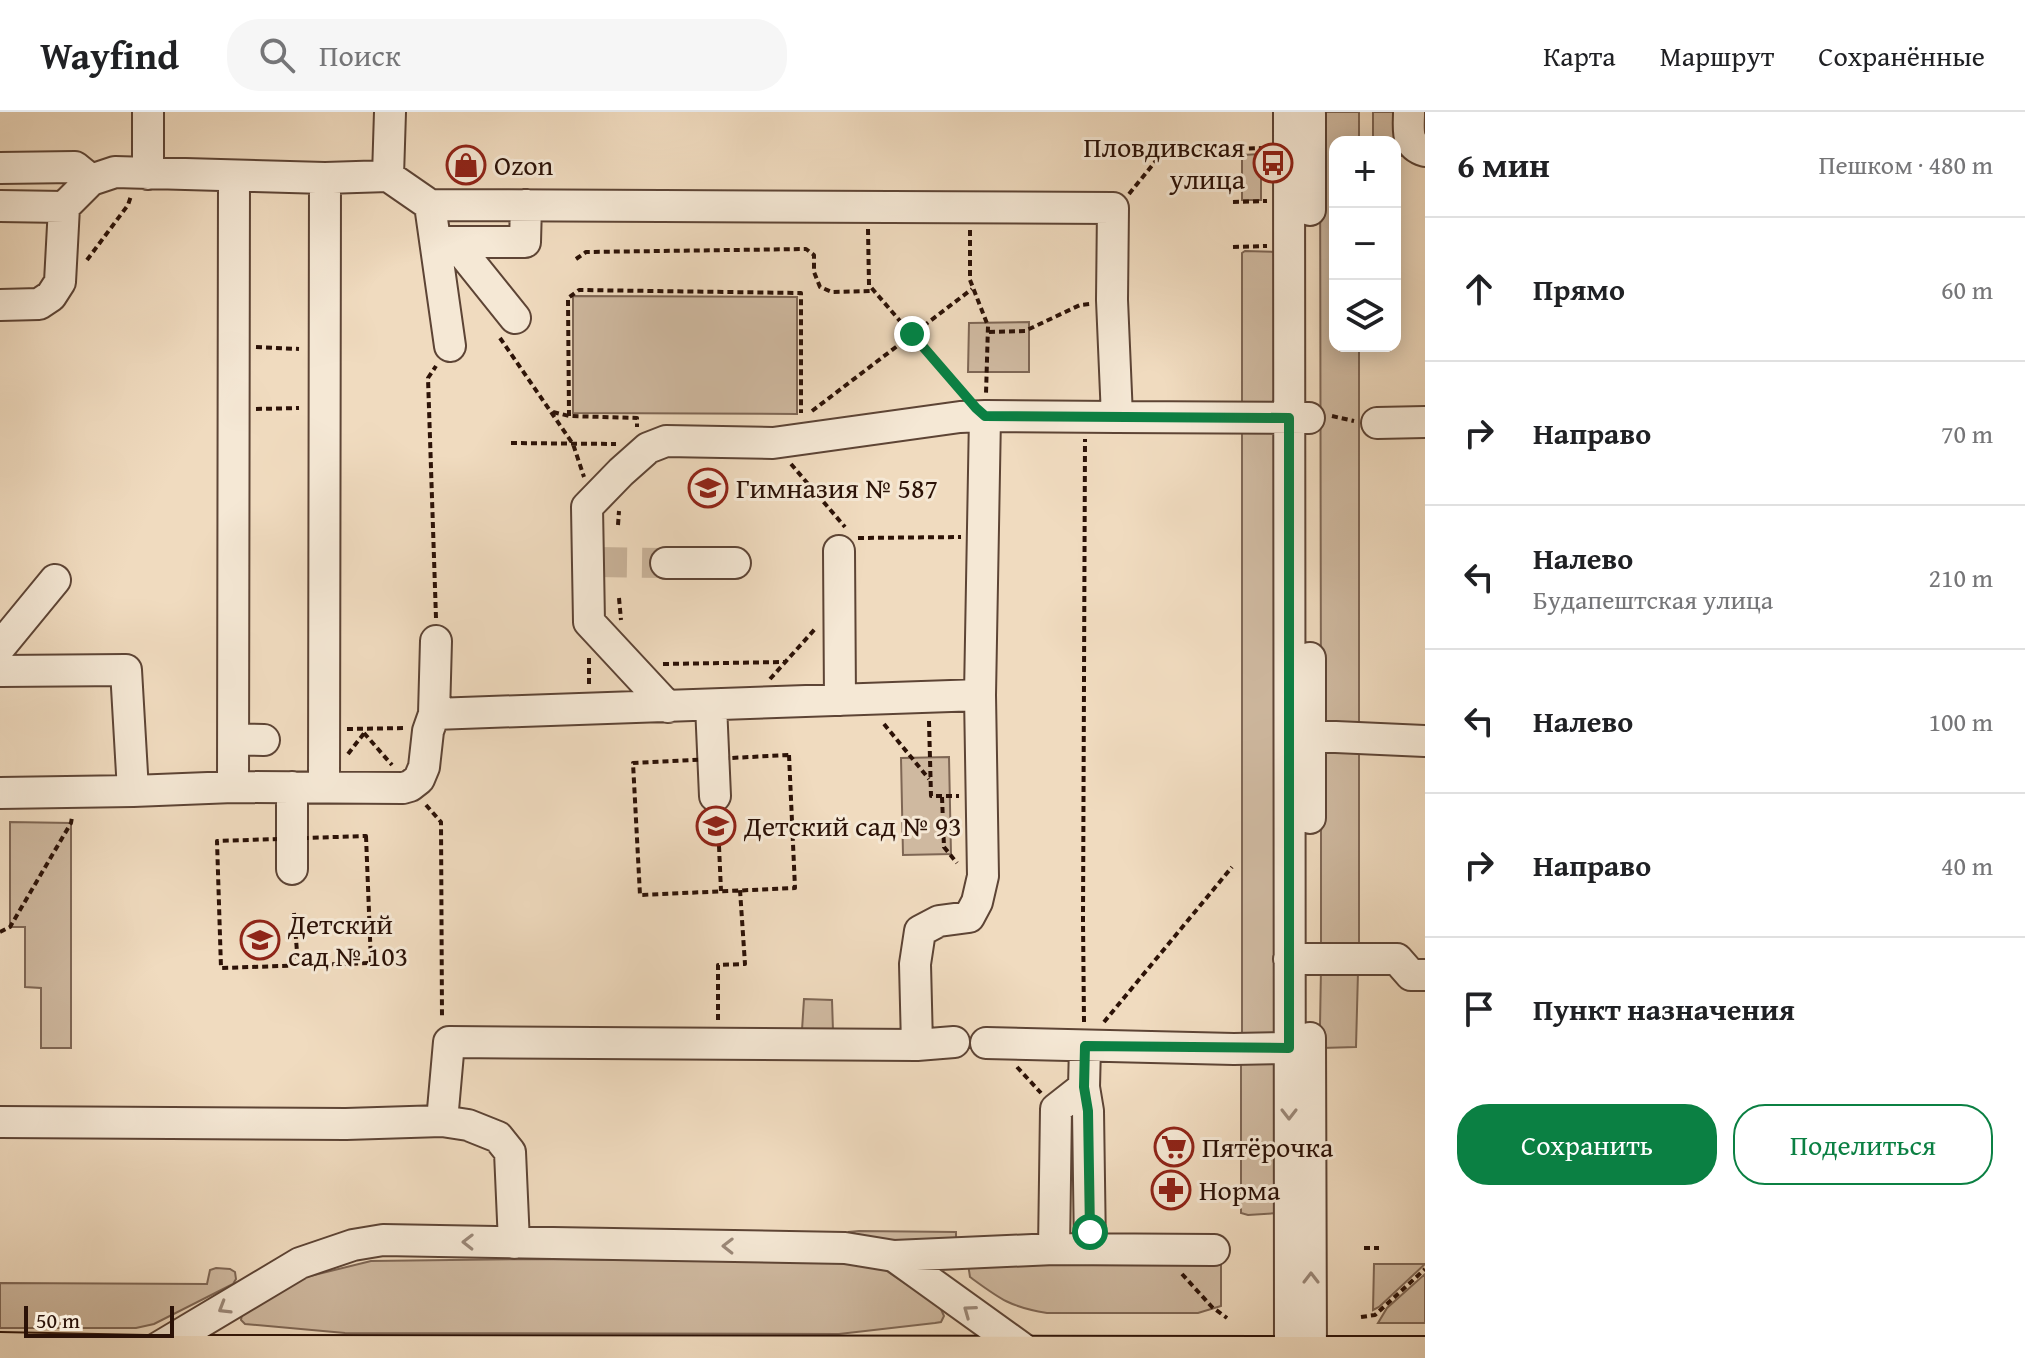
<!DOCTYPE html>
<html lang="ru">
<head>
<meta charset="utf-8">
<style>
  :root { --surface:#fff; --page:#f6f6f6; --text:#202124; --muted:#757577; --line:#e0e0e0; --accent:#0b8043 }
  body { margin:0; font-family:"Gentium Book Plus",serif; background:var(--page); color:var(--text) }
  .controls { position:absolute; right:24px; top:24px; display:grid; overflow:hidden; border-radius:16px; box-shadow:0 4px 20px #0003 }
  .controls button { width:72px; height:72px; display:grid; place-items:center; padding:0; border:0; border-bottom:2px solid var(--line); background:var(--surface); color:var(--text); font:40px sans-serif }
  .scale { position:absolute; left:24px; bottom:20px; width:150px; box-sizing:border-box; padding-left:8px; border:4px solid #2c1207; border-top:0; font-size:22px; line-height:28px; white-space:nowrap; color:#2c1207; -webkit-text-stroke:6px #f5e8d5; paint-order:stroke }
  .stop { position:absolute; width:24px; height:24px; margin:-18px; border:6px solid #0b8043; border-radius:50%; background:#fff }
  .stop.end { background:#0b8043; border-color:#fff; box-shadow:0 2px 8px #0008 }
  .list { margin:0; padding:0; list-style:none }
  h2 { display:flex; justify-content:space-between; align-items:center; height:104px; margin:0; padding:0 32px; font-size:34px }
  h2 small { font-size:26px; font-weight:400; color:var(--muted) }
  .list li { display:grid; grid-template-columns:52px 1fr auto; gap:24px; align-items:center; box-sizing:border-box; height:144px; padding:0 32px; border-top:2px solid var(--line) }
  .list b { display:block; font-size:30px; white-space:nowrap }
  .list p { margin:0; font-size:26px; white-space:nowrap; color:var(--muted) }
  .list em { font-size:26px; font-style:normal; color:var(--muted) }
  .actions { display:flex; gap:16px; padding:24px 32px }
  .actions a { flex:1; padding:18px 0; border:2px solid var(--accent); border-radius:32px; text-align:center; font-size:28px; color:var(--accent) }
  .actions .main { background:var(--accent); color:#fff }
  .icon { flex:none; width:44px; height:44px; fill:none; stroke:currentColor; stroke-width:2; stroke-linecap:round; stroke-linejoin:round }
  .map { position:relative; flex:none; width:1425px; height:1246px; overflow:hidden }
  header { display:flex; align-items:center; gap:48px; box-sizing:border-box; height:112px; padding:0 40px; background:var(--surface); border-bottom:2px solid var(--line) }
  header strong { font-size:38px }
  nav { display:flex; gap:44px; margin-inline-start:auto; font-size:28px }
  .search { width:560px; height:72px; background:var(--page); display:flex; align-items:center; gap:20px; box-sizing:border-box; padding:0 28px; border-radius:32px; color:var(--muted); font-size:30px }
  main { display:flex }
  aside { flex:1; background:var(--surface) }
  .map>svg:first-child { display:block }
  .green { fill:#cfb9a0; stroke:#7e6654; stroke-width:2 }
  .lines { fill:none; stroke-linecap:round; stroke-linejoin:round }
  .minor-tunnel { stroke:#c9b39a; stroke-width:30; stroke-dasharray:30 15; stroke-linecap:butt }
  .minor-casing { stroke:#5d4435; stroke-width:34 }
  .major-casing { stroke:#2c1207; stroke-width:42 }
  .path { stroke:#2c1207; stroke-width:4; stroke-dasharray:6 4; stroke-linecap:butt }
  .minor { stroke:#f5e8d5; stroke-width:30 }
  .major { stroke:#f0dbbf; stroke-width:38 }
  .oneway { stroke:#9b8878 }
  .route { stroke:#0b8043; stroke-width:10 }
  .labels { text-anchor:middle; stroke-width:6; stroke-linejoin:round; paint-order:stroke }
  .poi-label { font-size:28px; fill:#2c1207; stroke:#f5e8d5; text-anchor:start }
</style>
</head>
<body>
<header>
<strong>Wayfind</strong>
<div class="search"><svg class="icon" aria-label="search" viewBox="0 0 24 24"><circle cx="10" cy="10" r="6"/><path d="M15 15l6 6"/></svg>Поиск</div>
<nav><a>Карта</a><a>Маршрут</a><a>Сохранённые</a></nav>
</header>
<main>
<div class="map">
<svg width="1425" height="1246" viewBox="0 0 1425 1246">
  <rect width="100%" height="100%" fill="#f0dbbf"/>
  <filter id="stains"><feTurbulence type="fractalNoise" baseFrequency=".0025" numOctaves="4"/><feColorMatrix values="0 0 0 0 .2 0 0 0 0 .09 0 0 0 0 .02 0 0 0 .5 -.17"/></filter>
  <radialGradient id="worn" r=".72"><stop offset=".6" stop-color="#630" stop-opacity="0"/><stop offset="1" stop-color="#630" stop-opacity=".3"/></radialGradient>
  <!-- green -->
  <path class="green" d="M1320,0H1359V30H1335V234H1359V617L1321,615Z
    M1373,0H1401V44H1395V30H1373Z
    M1261,42V88H1242V43Z
    M1245,139L1278,140V297L1242,299V141Z
    M573,184L797,185V302L573,301Z
    M1029,210V260H968L969,211Z
    M1242,318H1269L1278,323L1279,922L1242,926Z
    M1321,633L1359,634V839L1321,840Z
    M949,645L951,742L903,743L901,646Z
    M10,710L71,711V936H41V876L25,875V815H10Z
    M1321,856L1358,860L1356,935L1322,936L1320,914Z
    M804,887L832,888L833,919L802,918Z
    M1241,944L1279,946V1101L1248,1103L1241,1101Z
    M859,1119L956,1120V1132L894,1131L848,1120Z
    M526,1147L854,1149L878,1153L940,1195L944,1204L941,1210L935,1211L839,1222L345,1221L245,1212L241,1208L242,1202L302,1166L371,1149Z
    M968,1152H1221V1194L1198,1201H1047C1010,1195 1000,1187 970,1165Z
    M1374,1152H1425L1379,1195L1373,1198Z
    M216,1156L230,1157L235,1160L236,1167L233,1172L154,1212L136,1216H0V1171L207,1172L210,1158Z
    M1425,1162V1211H1378L1387,1196Z"/>
  <g class="lines">
    <!-- minor-tunnel -->
    <path class="minor-tunnel" d="M597,450L666,451"/>
    <!-- minor casing -->
    <g class="minor-casing">
      <path id="minor" d="M1289,0L1290,1246
        M1409,0C1409,18 1405,33 1425,39
        M0,56L75,55L91,68
        M148,62V0
        M388,64L390,0
        M430,93L450,234
        M0,94L64,95
        M1310,98V2
        M436,130H525L526,93
        M454,130L515,206
        M0,193L39,192L51,184L60,170L64,95L91,68L115,60L325,66L388,64L430,93L1113,96L1112,188L1117,305L1309,306
        M1377,311L1425,310
        M839,439L840,588
        M666,451H735
        M0,535L55,468
        M1310,546V706
        M0,559L126,558L133,679L0,681
        M711,593L715,684
        M668,595L589,510L587,395L621,360L648,336L666,329L773,331L960,305L985,304
        M434,602L980,583
        M1291,623L1425,629
        M234,627L264,628
        M233,675L234,64
        M324,675L325,66
        M133,679L233,675L403,676L410,674L419,667L424,655L428,619L434,602L436,529
        M292,757V675
        M1289,847H1397L1411,863H1425
        M1310,926L1311,1246
        M986,931L1234,937L1289,936
        M917,933L954,930
        M1084,975L1088,999L1090,1137
        M442,1009L468,1013L498,1025L510,1040L514,1131
        M0,1010L346,1012L442,1009L449,930L917,933L915,852L920,819L939,809L969,805L977,790L983,764L980,583L985,304L1117,305
        M1054,1137L1056,997L1084,975L1085,934
        M894,1144L1054,1137L1214,1138
        M146,1243L300,1151L353,1133L383,1128L845,1136L894,1144L1033,1244"/>
    </g>
    <!-- major casing -->
    <g class="major-casing">
      <path id="major" d="M0,1240L146,1243L1425,1244"/>
    </g>
    <!-- path -->
    <path class="path" d="M1129,82L1163,40L1264,36
      M1233,90L1267,89
      M868,117L869,173L962,281
      M970,118V168L988,214L986,282
      M1233,135L1267,134
      M576,147L586,140L806,137L814,143V160L820,175L832,180L874,179
      M87,148L128,93L131,84
      M989,220L1025,219L1080,193L1090,192
      M500,226L573,332L584,365
      M256,235L299,237
      M256,297L299,296
      M812,299L972,177
      M553,300L569,304L637,306V315
      M569,304L568,186L579,178L801,181V301
      M1332,304L1354,309
      M511,331L616,332
      M791,352L845,415
      M618,413L619,399
      M858,426L961,425
      M619,486L621,508
      M436,506L428,266L436,254
      M663,552L785,550
      M770,567L815,517
      M589,572V545
      M929,609L931,684H959
      M884,612L929,667
      M347,617L406,616
      M364,621L392,653
      M348,642L365,620
      M789,643L795,776L640,783L633,651Z
      M942,685L944,735L957,751
      M426,693L441,710L442,907
      M366,724L371,851L221,856L217,729Z
      M719,734L721,779
      M294,801L298,853
      M0,820L10,815L71,711L72,705
      M718,908V853L745,852L740,778
      M1084,910L1083,808L1085,327
      M1104,910L1232,755
      M1017,955L1041,981
      M1364,1136H1379
      M1182,1162L1212,1195L1227,1206
      M1361,1205L1375,1203L1425,1157"/>
    <!-- minor -->
    <use href="#minor" class="minor"/>
    <!-- major -->
    <use href="#major" class="major"/>
  </g>
  <!-- one-way arrows -->
  <defs><path id="oneway-chevron" d="M-2-3.5L2.5 0L-2 3.5" fill="none" stroke-width="1.6" stroke-linecap="round" stroke-linejoin="round" transform="scale(2)"/></defs>
  <g class="oneway">
    <use href="#oneway-chevron" transform="translate(1289 1002) rotate(90)"/>
    <use href="#oneway-chevron" transform="translate(468 1130) rotate(-179)"/>
    <use href="#oneway-chevron" transform="translate(728 1134) rotate(-179)"/>
    <use href="#oneway-chevron" transform="translate(1311 1166) rotate(-90)"/>
    <use href="#oneway-chevron" transform="translate(224 1196) rotate(149)"/>
    <use href="#oneway-chevron" transform="translate(969 1199) rotate(-144)"/>
  </g>
  <g class="lines">
    <!-- route -->
    <path class="route" d="M912,222L976,296L985,304L1289,306V936L1085,934L1084,975L1088,999L1090,1120"/>
  </g>
  <!-- icons -->
  <defs>
    <g id="bus-ring" transform="scale(2)"><circle r="9.5" fill="#f5e8d5" stroke="#8f2418" stroke-width="1.5"/><path d="M-5-6H5V4H4V6H2V4H-2V6H-4V4H-5ZM-3.5-4V0h7V-4ZM-3.5 1.2v1.5H-2V1.2ZM2 1.2v1.5H3.5V1.2Z" fill="#8f2418"/></g>
    <g id="shop-ring" transform="scale(2)"><circle r="9.5" fill="#f5e8d5" stroke="#8f2418" stroke-width="1.5"/><path d="M-5-2.5h2.3a2.7 3.5 0 0 1 5.4 0H5L5.5 6h-11ZM-1.5-2.5h3a1.5 2.3 0 0 0-3 0Z" fill="#8f2418"/></g>
    <g id="school-ring" transform="scale(2)"><circle r="9.5" fill="#f5e8d5" stroke="#8f2418" stroke-width="1.5"/><path d="M0-5L7-2L0 1L-7-2ZM-4 1L0 2.5L4 1V4Q0 6-4 4Z" fill="#8f2418"/></g>
    <g id="supermarket-ring" transform="scale(2)"><circle r="9.5" fill="#f5e8d5" stroke="#8f2418" stroke-width="1.5"/><path d="M-6-5.5h2.5l.6 2H6L4.5 2H-2.5L-4.4-4H-6ZM-1.5 3.2a1.3 1.3 0 1 0 .1 0ZM3 3.2a1.3 1.3 0 1 0 .1 0Z" fill="#8f2418"/></g>
    <g id="pharmacy-ring" transform="scale(2)"><circle r="9.5" fill="#f5e8d5" stroke="#8f2418" stroke-width="1.5"/><path d="M-2-6h4v4h4v4h-4v4h-4v-4h-4v-4h4Z" fill="#8f2418"/></g>
  </defs>
  <g fill-rule="evenodd">
    <use href="#bus-ring" x="1273" y="51"/>
    <use href="#shop-ring" x="466" y="53"/>
    <use href="#school-ring" x="708" y="376"/>
    <use href="#school-ring" x="716" y="714"/>
    <use href="#school-ring" x="260" y="828"/>
    <use href="#supermarket-ring" x="1174" y="1035"/>
    <use href="#pharmacy-ring" x="1171" y="1078"/>
  </g>
  <g class="labels">
    <!-- poi labels -->
    <g class="poi-label">
      <text x="1245" y="45" text-anchor="end">Пловдивская<tspan x="1245" dy="32">улица</tspan></text>
      <text x="494" y="63">Ozon</text>
      <text x="736" y="386">Гимназия № 587</text>
      <text x="744" y="724">Детский сад № 93</text>
      <text x="288" y="822">Детский<tspan x="288" dy="32">сад № 103</tspan></text>
      <text x="1202" y="1045">Пятёрочка</text>
      <text x="1199" y="1088">Норма</text>
    </g>
  </g>
  <rect width="100%" height="100%" filter="url(#stains)"/>
  <rect width="100%" height="100%" fill="url(#worn)"/>
</svg>
<div class="controls">
<button>+</button>
<button>−</button>
<button><svg class="icon" aria-label="layers" viewBox="0 0 24 24"><path d="M12 4l9 5-9 5-9-5zM3 14l9 5 9-5"/></svg></button>
</div>
<div class="scale">50 m</div>
<div class="stop" style="left:1090px;top:1120px"></div>
<div class="stop end" style="left:912px;top:222px"></div>
</div>
<aside>
<h2>6 мин<small>Пешком · 480 m</small></h2>
<ul class="list">
<li><svg class="icon" aria-label="ahead" viewBox="0 0 24 24"><path d="M12 20V5M6 11l6-6 6 6"/></svg><div><b>Прямо</b></div><em>60 m</em></li>
<li><svg class="icon" aria-label="right" viewBox="0 0 24 24"><path d="M7 20v-9h11M14 6l5 5-5 5"/></svg><div><b>Направо</b></div><em>70 m</em></li>
<li><svg class="icon" aria-label="left" viewBox="0 0 24 24"><path d="M17 20v-9H6M10 6l-5 5 5 5"/></svg><div><b>Налево</b><p>Будапештская улица</p></div><em>210 m</em></li>
<li><svg class="icon" aria-label="left" viewBox="0 0 24 24"><path d="M17 20v-9H6M10 6l-5 5 5 5"/></svg><div><b>Налево</b></div><em>100 m</em></li>
<li><svg class="icon" aria-label="right" viewBox="0 0 24 24"><path d="M7 20v-9h11M14 6l5 5-5 5"/></svg><div><b>Направо</b></div><em>40 m</em></li>
<li><svg class="icon" aria-label="arrive" viewBox="0 0 24 24"><path d="M6 21V4h12l-3 4 3 4H6"/></svg><div><b>Пункт назначения</b></div></li>
</ul>
<div class="actions"><a class="main">Сохранить</a><a>Поделиться</a></div>
</aside>
</main>
</body>
</html>
